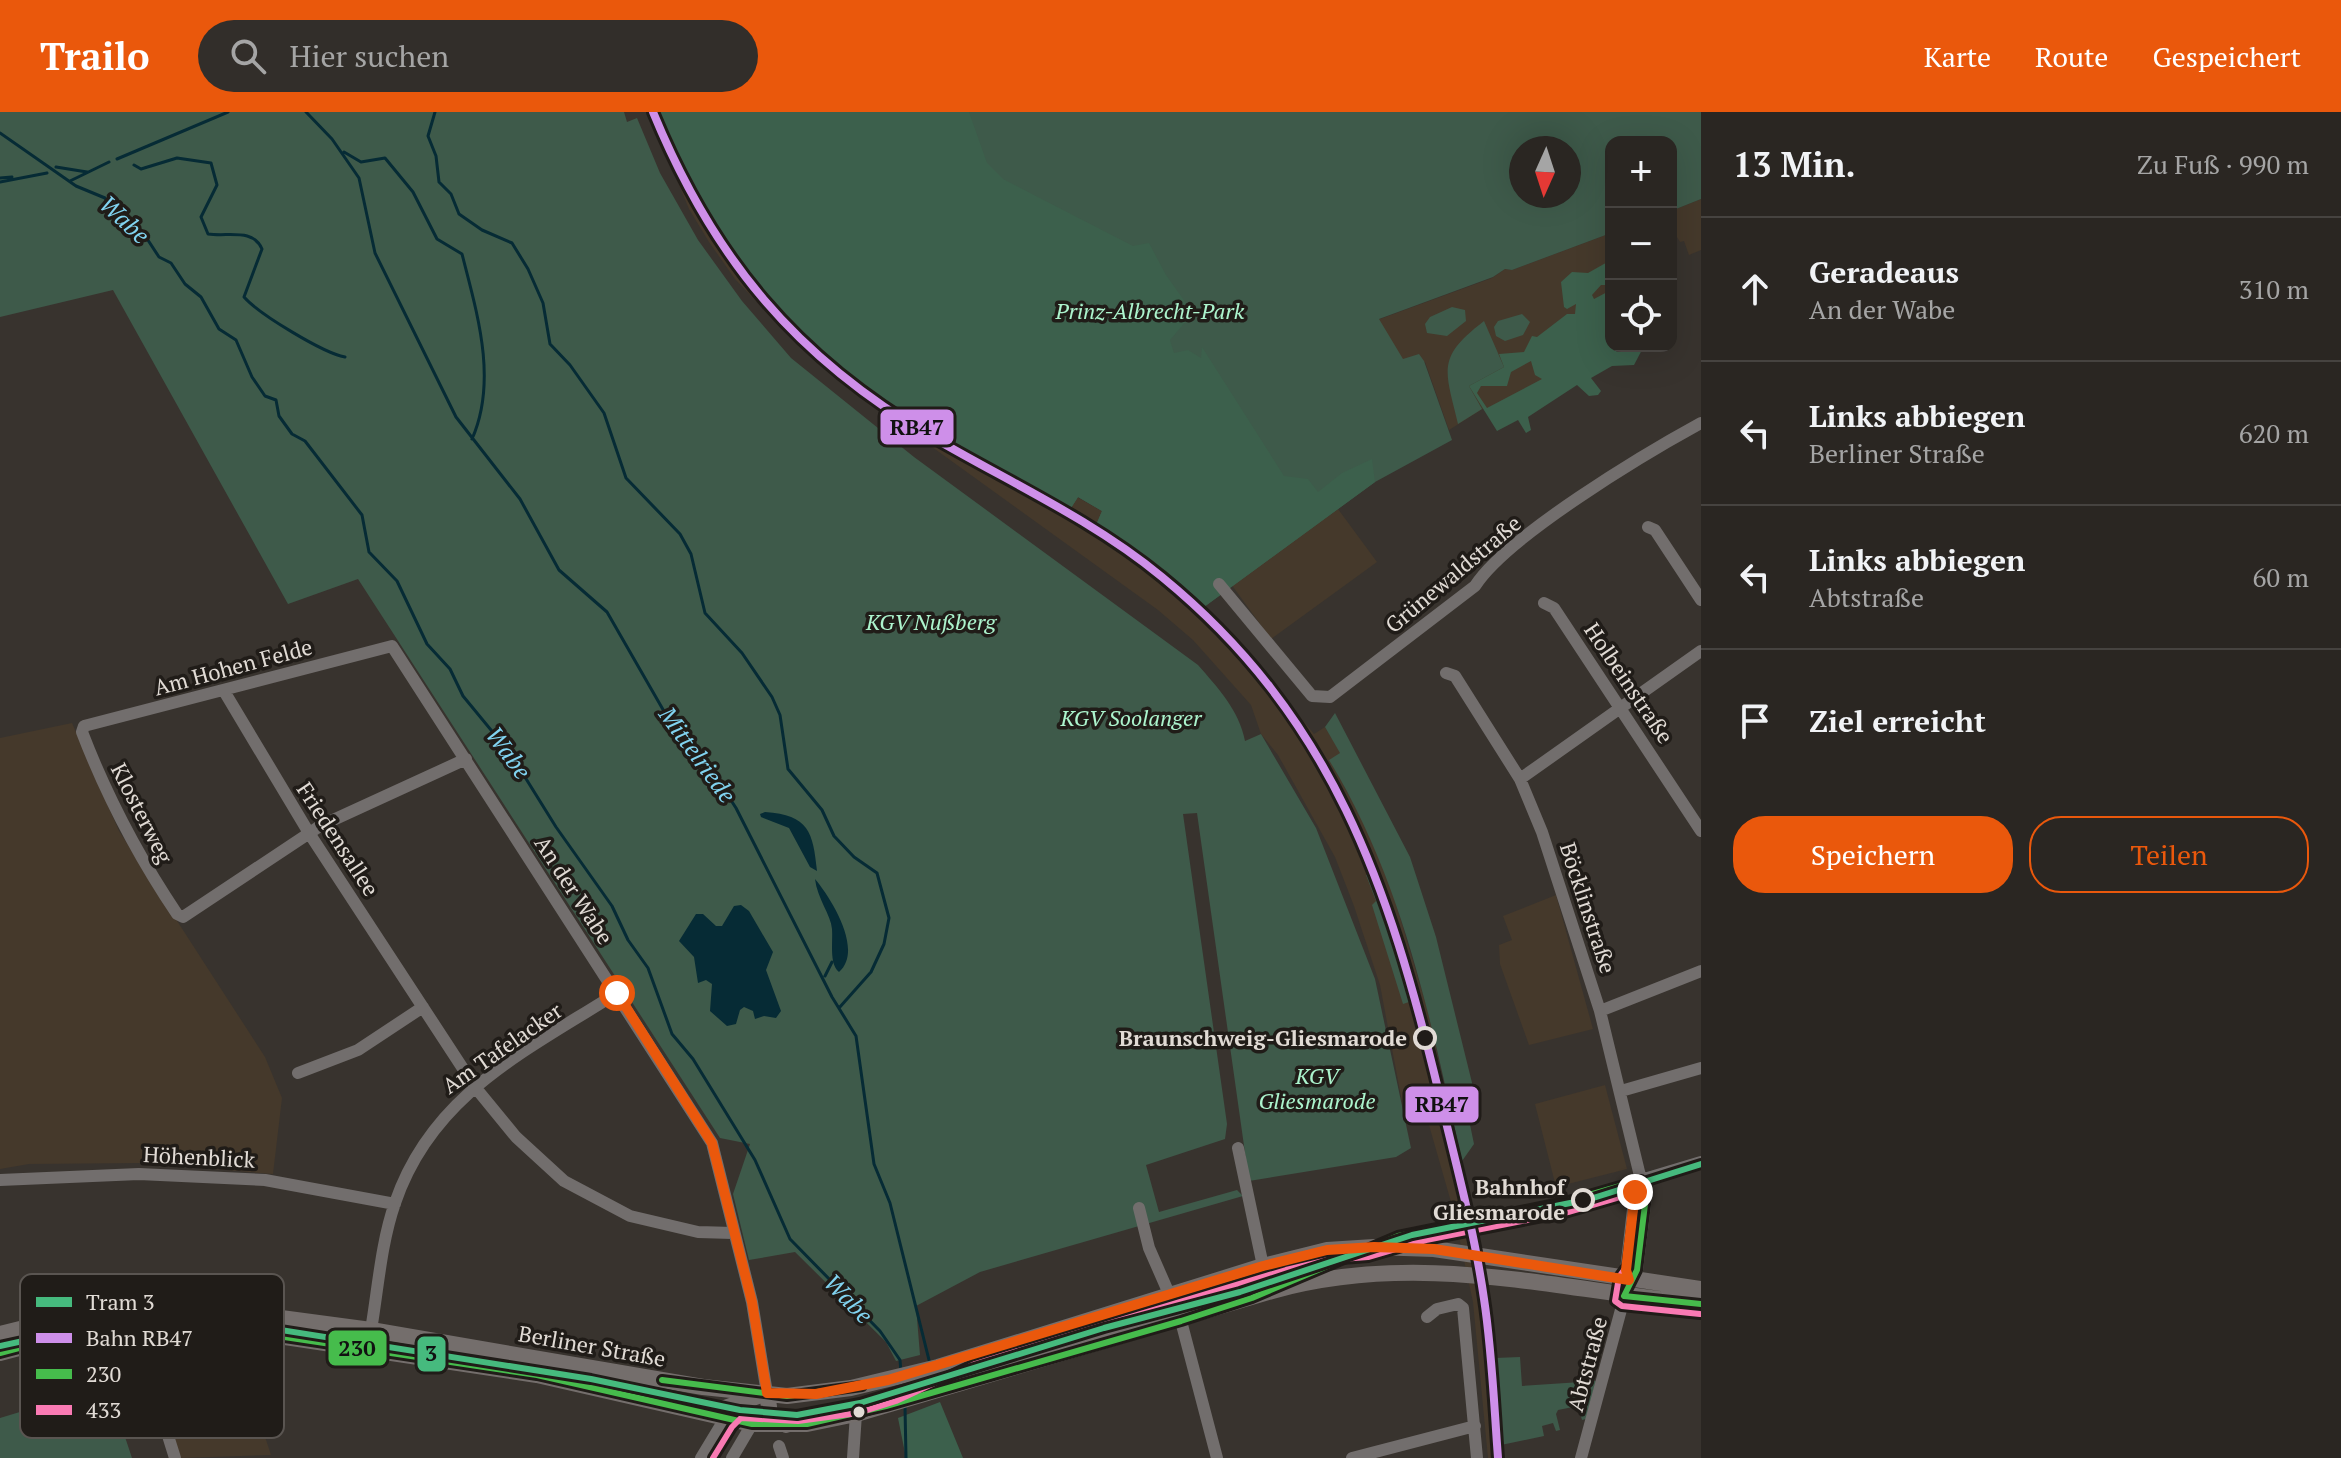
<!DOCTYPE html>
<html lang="de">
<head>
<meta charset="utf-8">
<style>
  :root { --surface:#2a2622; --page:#322e2a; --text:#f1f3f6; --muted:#a5a5a5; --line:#464340; --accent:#ea580c }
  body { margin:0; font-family:"PT Serif",serif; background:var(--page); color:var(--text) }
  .controls { position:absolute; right:24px; top:24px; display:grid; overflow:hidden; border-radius:16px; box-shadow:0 8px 32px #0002 }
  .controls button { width:72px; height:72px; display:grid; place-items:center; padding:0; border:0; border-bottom:2px solid var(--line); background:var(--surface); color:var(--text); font:40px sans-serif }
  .compass { position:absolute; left:1509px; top:24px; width:72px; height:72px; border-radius:50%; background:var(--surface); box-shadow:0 8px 32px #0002; rotate:183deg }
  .stop { position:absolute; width:24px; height:24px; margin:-18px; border:6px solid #ea580c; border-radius:50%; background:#fff }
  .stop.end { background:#ea580c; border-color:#fff; box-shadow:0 2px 8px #0008 }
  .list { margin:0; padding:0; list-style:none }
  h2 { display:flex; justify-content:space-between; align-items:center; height:104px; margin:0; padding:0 32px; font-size:34px }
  h2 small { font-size:26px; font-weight:400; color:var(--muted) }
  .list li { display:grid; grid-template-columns:52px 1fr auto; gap:24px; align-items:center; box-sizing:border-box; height:144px; padding:0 32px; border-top:2px solid var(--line) }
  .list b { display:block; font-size:30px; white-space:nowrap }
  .list p { margin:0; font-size:26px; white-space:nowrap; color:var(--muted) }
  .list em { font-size:26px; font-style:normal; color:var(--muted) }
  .actions { display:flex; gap:16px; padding:24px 32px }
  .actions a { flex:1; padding:18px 0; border:2px solid var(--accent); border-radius:32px; text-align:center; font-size:28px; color:var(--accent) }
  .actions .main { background:var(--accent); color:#fff }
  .icon { flex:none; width:44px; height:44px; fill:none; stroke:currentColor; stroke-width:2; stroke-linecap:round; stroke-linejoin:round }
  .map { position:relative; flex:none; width:1701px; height:1346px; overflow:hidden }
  header { display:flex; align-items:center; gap:48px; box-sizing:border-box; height:112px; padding:0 40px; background:var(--accent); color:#fff }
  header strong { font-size:38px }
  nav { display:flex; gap:44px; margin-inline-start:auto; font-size:28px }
  .search { width:560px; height:72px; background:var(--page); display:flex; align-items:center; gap:20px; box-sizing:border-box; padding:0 28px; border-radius:44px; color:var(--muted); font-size:30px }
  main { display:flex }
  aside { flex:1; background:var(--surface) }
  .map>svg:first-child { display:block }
  .built { fill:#45392b }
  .green { fill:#3e5a4a; fill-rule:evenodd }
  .forest { fill:#3c604c; fill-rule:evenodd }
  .water { fill:#062b35 }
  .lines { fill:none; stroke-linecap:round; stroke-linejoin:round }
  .stream { stroke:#062b35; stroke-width:3 }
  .minor { stroke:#726e6d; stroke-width:12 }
  .major { stroke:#746e6c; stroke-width:16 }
  .bus-1-casing { stroke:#201c18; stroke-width:12 }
  .bus-2-casing { stroke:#201c18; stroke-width:12 }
  .bus-1 { stroke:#46bc4c; stroke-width:6 }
  .bus-2 { stroke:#f97ab3; stroke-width:6 }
  .rail-1-casing { stroke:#201c18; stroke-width:14 }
  .rail-1 { stroke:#ce8fe9; stroke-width:8 }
  .tram-1-casing { stroke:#201c18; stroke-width:12 }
  .tram-1 { stroke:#46ba7e; stroke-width:6 }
  .route { stroke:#ea580c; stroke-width:10 }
  .stop-dot { fill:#201c18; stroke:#e1dbd5; stroke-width:4 }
  .bus-dot { fill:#e1dbd5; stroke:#201c18; stroke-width:3 }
  .labels { text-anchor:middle; stroke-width:7; stroke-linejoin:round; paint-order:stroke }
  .park-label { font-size:22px; font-style:italic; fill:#acf4cd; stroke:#201c18 }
  .street-label { font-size:22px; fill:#e1dbd5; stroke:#201c18 }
  .stop-label { font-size:22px; font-weight:bold; fill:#e1dbd5; stroke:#201c18; text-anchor:end }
  .water-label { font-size:24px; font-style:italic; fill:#81d3f0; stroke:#201c18 }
  .key { fill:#201c18; stroke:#5a5551; stroke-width:2 }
  .key-label { font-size:22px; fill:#e1dbd5 }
  .line-badge { stroke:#201c18; stroke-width:3 }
  .pale-badge-label { font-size:22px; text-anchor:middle; font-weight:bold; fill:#111 }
</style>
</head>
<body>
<header>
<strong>Trailo</strong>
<div class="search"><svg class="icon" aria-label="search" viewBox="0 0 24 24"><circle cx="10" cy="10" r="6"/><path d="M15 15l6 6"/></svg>Hier suchen</div>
<nav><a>Karte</a><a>Route</a><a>Gespeichert</a></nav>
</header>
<main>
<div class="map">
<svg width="1701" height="1346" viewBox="0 0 1701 1346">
  <rect width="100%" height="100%" fill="#38332e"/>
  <!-- built -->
  <path class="built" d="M649,0H658L696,93L716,125L741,162L794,218L882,288L1071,396L1077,385L1102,399L1096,413L1160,458L1237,527L1314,622L1325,615L1341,641L1330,648L1368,718L1388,765L1428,899L1490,1188L1501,1346H1488L1473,1190L1453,1097L1427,1006L1406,1011L1380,873L1354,794L1335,745L1278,643L1261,622L1251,593L1193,528L1158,498L860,283L789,224L735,167L709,130L689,97Z
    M1701,87V138L1689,143L1684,129L1680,130L1677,125L1671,128V99Z
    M1611,121V234L1495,315L1484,296L1449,318L1425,250L1393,260L1369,211L1492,166L1505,157L1512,158Z
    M1338,397L1377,450L1271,527L1231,472Z
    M72,611L119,719L265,945L282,986L273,1062L143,1051L29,1052L0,1057V626Z
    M1556,783L1593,917L1529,933L1500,852L1499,833L1512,828L1503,804Z
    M1605,973L1627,1057L1556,1075L1535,992Z
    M250,1279L271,1343L179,1346L166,1307Z"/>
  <!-- green -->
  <path class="green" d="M0,0H624L627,10L637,6L660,61L698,128L742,189L791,246L914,345L1198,553C1218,576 1239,598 1245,629L1261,622L1316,716L1375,867L1411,1036L1396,1045L1249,1069L1197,701L1183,702L1227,1012L1225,1027L1146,1053L1159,1100L1237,1078L1243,1084L980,1160L916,1194L920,1243L896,1249L886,1230L795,1140L749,1148L733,1082L750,1032L720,1026L358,467L288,492L113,178L0,205Z
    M658,0H1701V87L1671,99V30H1611V121L1512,158L1505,157L1493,165L1379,207L1403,247L1419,242L1424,249L1452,328L1375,370L1204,495L1160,458L1096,413L1102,399L1078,385L1071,396C1004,356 931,322 865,278C765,210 698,112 658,0ZM1521,36H1569V84H1521Z
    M1452,195L1465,198L1466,209L1447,224L1427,221L1425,212L1430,205Z
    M1522,202L1530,210L1523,223L1505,229L1496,224L1494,215L1498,209Z
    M1484,209L1504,255L1469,274L1482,297L1458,312C1445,257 1436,246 1484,209Z
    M1335,601L1410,745L1436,825L1478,995L1467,998L1474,1032L1462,1049C1431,910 1404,771 1329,648L1340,641L1325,615Z
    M1366,763L1374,764L1412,889L1403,892L1372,793L1376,789Z
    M1520,1245L1522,1274L1596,1269L1586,1307L1582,1308L1578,1294L1558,1298L1556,1302L1560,1318L1556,1319L1553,1311L1542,1314L1544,1324L1501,1333L1495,1246Z
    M76,1283L81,1298L113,1289L132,1346H0V1306Z"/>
  <!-- forest -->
  <path class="forest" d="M658,0H969L987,51L1003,67L1133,134L1149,131L1166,163L1193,201L1170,228L1174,241L1188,238L1201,246L1202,235L1284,364L1308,367L1318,380L1342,361L1372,347L1375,370L1204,495L1160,458L1096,413L1102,399L1078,385L1071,396C1004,356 931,322 865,278C765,210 698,112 658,0Z
    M1611,148V173H1601L1592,183L1594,187L1611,178V234H1644L1634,253L1612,254L1591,266L1601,279L1598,283L1589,284L1577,273L1528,305L1531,318L1526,321L1518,308L1497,319L1469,274L1504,255L1499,242L1524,240L1532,224L1537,225L1567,202H1575L1576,192L1567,197L1564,195L1561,170L1572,160L1588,161ZM1531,249L1535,263L1542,267L1487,296L1477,281L1481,274H1507L1511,260Z
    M940,1290L963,1346H906L898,1306Z"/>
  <!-- water -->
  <path class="water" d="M765,700C809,703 813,720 817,759L810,755L789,716L761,705L760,702Z
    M815,767C831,786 864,838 839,860C829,852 833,831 832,817C831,803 817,786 815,767Z
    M741,793L749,799L773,840L766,858L781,899L776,906L764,904L755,907L753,899L744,895L740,898L736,912L727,914L710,899L712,872L706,868L698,871L694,845L679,829L696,802H703L716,814H722L734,794Z"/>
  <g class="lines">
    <!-- stream -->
    <path class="stream" d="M306,0L332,27L359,66L375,141L456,305L520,387L559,458L607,500L669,608L703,645L736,696L832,885L856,924L874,1052L890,1091L930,1252
      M435,0L428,24L436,44L439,70L451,82L459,102L482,118L512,131L528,157L543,191L550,232L570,253L604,301L626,366L680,422L691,442L705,501L742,541L772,585L780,603L788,657L822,698L834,724L854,745L877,761L889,806L884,832L871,860L839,896
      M0,21L76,74L105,86L119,110L142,119L159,145L171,151L185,172L201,185L219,217L236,228L252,265L265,284L276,288L279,304L292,322L305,329L362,403L369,440L397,469L427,532L450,557L463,584L510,641L556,715L612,794L628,828L648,856L672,922L693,947L755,1048L790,1127L880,1219L900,1248L901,1260
      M344,40L361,50L385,46L413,80L437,127L462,142C477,201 498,268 472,327
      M117,47L228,0
      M134,53L141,57L177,46L211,51L217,73L201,105L208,122C228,125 253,116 262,137L244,185C259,202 323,241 345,245
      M56,55L87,60
      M0,66L12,65
      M70,69L109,50
      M0,70L47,61
      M825,864L832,850
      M905,1295L906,1346"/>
    <!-- minor -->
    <path class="minor" d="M1648,415L1655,418L1701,488
      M1219,472L1312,584L1330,585L1475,474C1507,424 1646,341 1701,311
      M1544,491L1554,496L1701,719
      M1446,561L1455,564L1520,667L1542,720L1600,899L1641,1068
      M224,579L309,721L475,975L516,1025L564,1069L630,1104L698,1120L733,1121
      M466,647L320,714L183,805L177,802C138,744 107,685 82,620L84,614L392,534L712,1031L752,1190L767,1281
      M1520,667L1701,539
      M1600,899L1701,859
      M298,961L358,938L423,895
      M1621,979L1701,956
      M1238,1036L1263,1154
      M0,1068L139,1062L265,1068L395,1092
      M1641,1068L1701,1050
      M1139,1096L1149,1136L1181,1209L1217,1346
      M1629,1168L1626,1158L1635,1080L1641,1068
      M1427,1205L1437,1197L1458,1192L1463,1196L1477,1346
      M133,1212L175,1346
      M371,1218C378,1177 381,1131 395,1091C432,982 526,939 617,881
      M779,1334L783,1346
      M701,1346L724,1308
      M732,1346L752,1312
      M853,1346L856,1302
      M1352,1346L1475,1314
      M1581,1346L1629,1168L1637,1158L1647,1076L1641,1068"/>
    <!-- major -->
    <path class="major" d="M0,1222L89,1200L127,1195H198L371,1218L703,1275L787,1284L851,1276L938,1255L1263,1154L1327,1138L1374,1135L1434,1137L1701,1177
      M0,1241L87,1218L133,1212H198L537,1263L752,1312H807L856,1302L1272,1179C1419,1138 1553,1177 1701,1192
      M767,1281L770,1302L786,1313
      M703,1300L722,1297L761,1283"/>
    <!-- bus-1 casing -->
    <g class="bus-1-casing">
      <path id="bus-1" d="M1641,1068L1647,1076L1637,1158L1624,1184L1701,1192
        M0,1241L87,1218L133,1212H198L537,1263L752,1312H807L886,1294L1181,1209L1252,1186L1398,1124L1565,1090L1641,1068
        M662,1268L787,1284L862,1274"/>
    </g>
    <!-- bus-2 casing -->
    <g class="bus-2-casing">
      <path id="bus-2" d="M1633,1074L1637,1079L1627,1154L1619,1165L1615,1189L1622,1194L1700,1202
        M713,1346L732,1315L741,1306L798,1309L858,1301L896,1289L975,1252L1286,1158L1328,1148L1368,1145L1426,1128L1568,1100L1644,1078"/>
    </g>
    <!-- bus-1 -->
    <use href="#bus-1" class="bus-1"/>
    <!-- bus-2 -->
    <use href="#bus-2" class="bus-2"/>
    <!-- rail-1 casing -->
    <g class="rail-1-casing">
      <path id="rail-1" d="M653,0C713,146 795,245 932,325C1009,370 1093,408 1162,465C1333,605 1389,774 1439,981C1455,1049 1474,1117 1484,1187C1492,1239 1494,1293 1498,1346"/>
    </g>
    <!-- rail-1 -->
    <use href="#rail-1" class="rail-1"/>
    <!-- tram-1 casing -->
    <g class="tram-1-casing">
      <path id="tram-1" d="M0,1234L123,1207L224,1209L591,1267L740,1298L797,1303L860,1291L1104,1216L1240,1180L1412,1123L1590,1087L1701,1052"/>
    </g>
    <!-- tram-1 -->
    <use href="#tram-1" class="tram-1"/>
  </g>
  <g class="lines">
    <!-- route -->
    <path class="route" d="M617,881L712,1031L752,1190L767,1281L816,1282L888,1268L1263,1154L1327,1138L1374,1135L1434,1137L1629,1168L1626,1158L1635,1080"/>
  </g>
  <!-- markers -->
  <g class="stop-dot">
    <circle cx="1425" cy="926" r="10"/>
    <circle cx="1583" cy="1088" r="10"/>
  </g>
  <circle class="bus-dot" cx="859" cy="1300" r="7"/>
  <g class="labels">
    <!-- park labels -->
    <g class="park-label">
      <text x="1150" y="207">Prinz-Albrecht-Park</text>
      <text x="931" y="518">KGV Nußberg</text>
      <text x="1131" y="614">KGV Soolanger</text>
      <text x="1317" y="972">KGV<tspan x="1317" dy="25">Gliesmarode</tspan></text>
    </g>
    <!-- street labels -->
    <g class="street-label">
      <text transform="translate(1453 462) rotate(-40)" y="8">Grünewaldstraße</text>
      <text transform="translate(233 555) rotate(-15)" y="8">Am Hohen Felde</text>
      <text transform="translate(1629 571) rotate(56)" y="8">Holbeinstraße</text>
      <text transform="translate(142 701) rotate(63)" y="8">Klosterweg</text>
      <text transform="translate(338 727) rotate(57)" y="8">Friedensallee</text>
      <text transform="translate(574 778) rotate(57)" y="8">An der Wabe</text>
      <text transform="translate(1588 796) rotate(72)" y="8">Böcklinstraße</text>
      <text transform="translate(502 936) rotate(-35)" y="8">Am Tafelacker</text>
      <text transform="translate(199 1045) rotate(3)" y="8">Höhenblick</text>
      <text transform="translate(592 1234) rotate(10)" y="8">Berliner Straße</text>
      <text transform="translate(1587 1252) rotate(-75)" y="8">Abtstraße</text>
    </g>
    <!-- stop labels -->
    <g class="stop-label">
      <text x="1407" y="934">Braunschweig-Gliesmarode</text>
      <text x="1565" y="1083">Bahnhof<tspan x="1565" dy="25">Gliesmarode</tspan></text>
    </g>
    <!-- water labels -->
    <g class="water-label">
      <text transform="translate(124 108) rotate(43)" y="8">Wabe</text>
      <text transform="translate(508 641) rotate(54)" y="8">Wabe</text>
      <text transform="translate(697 643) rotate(54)" y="8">Mittelriede</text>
      <text transform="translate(848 1187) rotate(46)" y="8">Wabe</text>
    </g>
  </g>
  <!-- legend -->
  <rect x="20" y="1162" width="264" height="164" rx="12" class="key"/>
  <rect x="36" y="1185" width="36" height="10" fill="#46ba7e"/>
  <rect x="36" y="1221" width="36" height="10" fill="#ce8fe9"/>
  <rect x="36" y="1257" width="36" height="10" fill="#46bc4c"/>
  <rect x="36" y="1293" width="36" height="10" fill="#f97ab3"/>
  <g class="key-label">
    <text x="86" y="1198">Tram 3</text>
    <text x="86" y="1234">Bahn RB47</text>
    <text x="86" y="1270">230</text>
    <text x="86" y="1306">433</text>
  </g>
  <g class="line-badge">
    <rect x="879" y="296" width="76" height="38" rx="8" fill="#ce8fe9"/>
    <rect x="1404" y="973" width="76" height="39" rx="8" fill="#ce8fe9"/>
    <rect x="327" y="1217" width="61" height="38" rx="8" fill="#46bc4c"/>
    <rect x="416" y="1223" width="31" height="38" rx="8" fill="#46ba7e"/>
  </g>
  <g class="pale-badge-label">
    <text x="917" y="323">RB47</text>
    <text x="1442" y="1000">RB47</text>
    <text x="357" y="1244">230</text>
    <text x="431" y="1249">3</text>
  </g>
</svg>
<div class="controls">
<button>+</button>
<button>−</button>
<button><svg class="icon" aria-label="locate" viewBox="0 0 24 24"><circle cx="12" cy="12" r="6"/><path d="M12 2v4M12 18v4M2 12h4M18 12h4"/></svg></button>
</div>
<svg class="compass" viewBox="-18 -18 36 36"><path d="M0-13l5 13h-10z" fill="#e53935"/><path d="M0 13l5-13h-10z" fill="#a5a5a5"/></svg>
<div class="stop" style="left:617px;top:881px"></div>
<div class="stop end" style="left:1635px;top:1080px"></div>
</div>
<aside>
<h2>13 Min.<small>Zu Fuß · 990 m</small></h2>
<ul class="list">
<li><svg class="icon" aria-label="ahead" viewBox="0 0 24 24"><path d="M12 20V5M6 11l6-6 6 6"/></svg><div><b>Geradeaus</b><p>An der Wabe</p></div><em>310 m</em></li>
<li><svg class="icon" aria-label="left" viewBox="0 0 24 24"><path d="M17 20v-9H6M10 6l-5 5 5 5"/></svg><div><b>Links abbiegen</b><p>Berliner Straße</p></div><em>620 m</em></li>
<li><svg class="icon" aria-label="left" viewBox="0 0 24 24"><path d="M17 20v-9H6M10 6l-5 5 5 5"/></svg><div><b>Links abbiegen</b><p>Abtstraße</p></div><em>60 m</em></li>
<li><svg class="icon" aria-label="arrive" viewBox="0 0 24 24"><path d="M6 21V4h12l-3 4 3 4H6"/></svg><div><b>Ziel erreicht</b></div></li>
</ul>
<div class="actions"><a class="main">Speichern</a><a>Teilen</a></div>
</aside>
</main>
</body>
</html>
